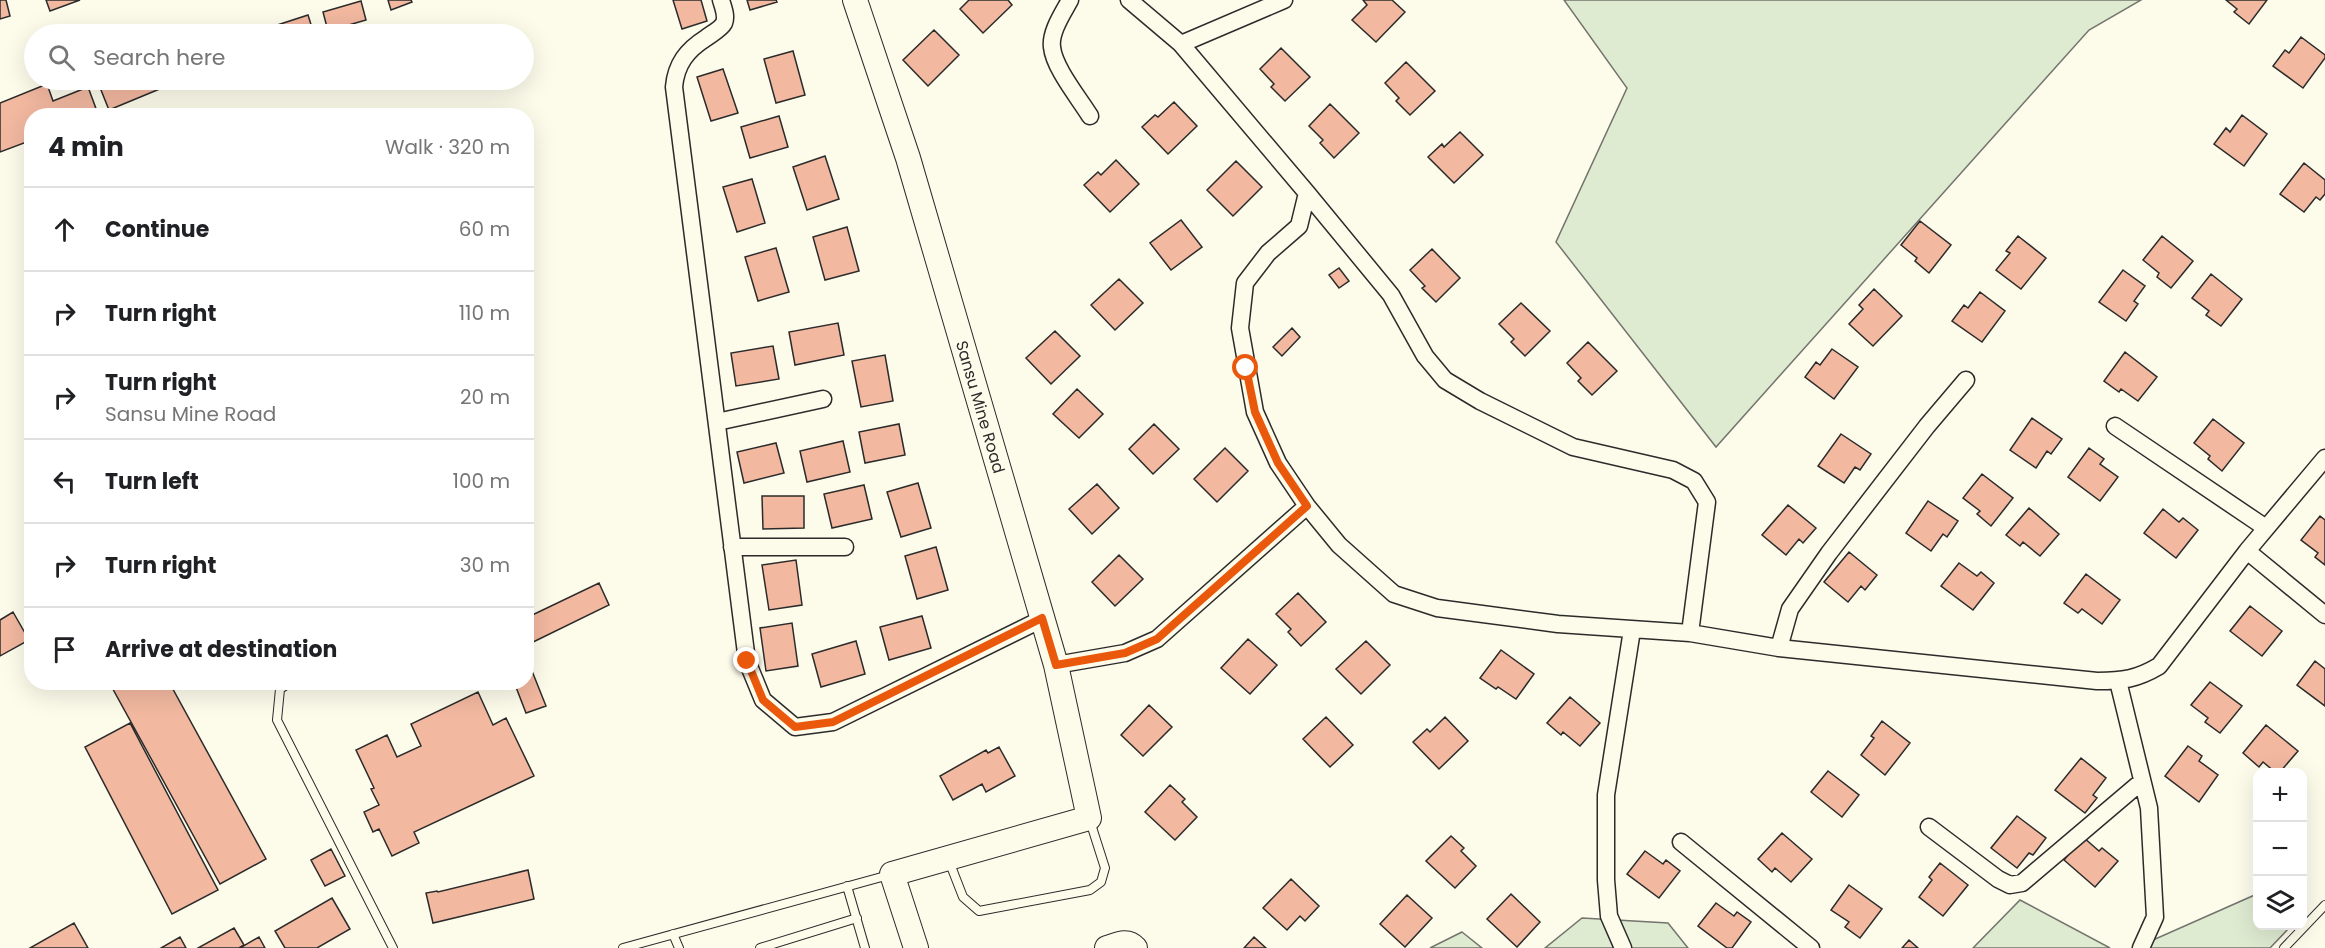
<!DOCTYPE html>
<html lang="en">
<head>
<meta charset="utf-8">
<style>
  :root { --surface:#fff; --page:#f6f6f6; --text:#202124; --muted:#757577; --line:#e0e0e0 }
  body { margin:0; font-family:Poppins,sans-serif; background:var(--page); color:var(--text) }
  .controls { position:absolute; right:18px; bottom:18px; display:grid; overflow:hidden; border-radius:12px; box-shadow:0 6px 24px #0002 }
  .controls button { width:54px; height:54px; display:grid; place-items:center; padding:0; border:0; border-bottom:2px solid var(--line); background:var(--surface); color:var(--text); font:30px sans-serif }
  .stop { position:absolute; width:18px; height:18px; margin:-14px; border:4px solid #ea580c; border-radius:50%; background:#fff }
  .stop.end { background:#ea580c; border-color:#fff; box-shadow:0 2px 6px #0008 }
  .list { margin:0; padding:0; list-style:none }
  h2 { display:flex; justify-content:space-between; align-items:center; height:78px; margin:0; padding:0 24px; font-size:26px }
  h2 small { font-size:20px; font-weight:400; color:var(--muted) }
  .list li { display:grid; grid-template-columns:39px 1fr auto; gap:18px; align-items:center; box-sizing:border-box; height:84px; padding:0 24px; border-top:2px solid var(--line) }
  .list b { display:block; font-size:22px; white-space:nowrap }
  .list p { margin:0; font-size:20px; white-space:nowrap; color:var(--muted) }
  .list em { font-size:20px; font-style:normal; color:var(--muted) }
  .icon { flex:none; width:33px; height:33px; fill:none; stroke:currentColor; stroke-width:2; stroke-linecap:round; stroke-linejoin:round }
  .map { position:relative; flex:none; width:2325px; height:948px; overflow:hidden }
  .search { position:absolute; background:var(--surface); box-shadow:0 6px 24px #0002; left:24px; top:24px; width:510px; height:66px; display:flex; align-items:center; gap:15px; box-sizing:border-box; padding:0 21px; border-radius:33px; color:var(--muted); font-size:22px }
  .panel { position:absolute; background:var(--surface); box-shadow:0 6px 24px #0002; left:24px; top:108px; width:510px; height:582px; border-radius:24px }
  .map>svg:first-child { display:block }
  .green { fill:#deebd1; stroke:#74746e; stroke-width:1.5 }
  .building { fill:#f2b8a0; stroke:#2b2b2b; stroke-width:1.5 }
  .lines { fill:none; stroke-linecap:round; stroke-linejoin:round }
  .lane-casing { stroke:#2b2b2b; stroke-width:10 }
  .street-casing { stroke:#2b2b2b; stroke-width:19 }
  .secondary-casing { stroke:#2b2b2b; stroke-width:26 }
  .lane { stroke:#fdfbea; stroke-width:8 }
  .street { stroke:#fdfbea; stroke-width:16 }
  .secondary { stroke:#fdfbea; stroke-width:24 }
  .route { stroke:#ea580c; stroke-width:8 }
  .labels { text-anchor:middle; stroke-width:4.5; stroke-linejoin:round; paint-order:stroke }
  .street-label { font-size:16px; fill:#2b2b2b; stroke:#fdfbea }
</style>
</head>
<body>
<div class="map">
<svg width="2325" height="948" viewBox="0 0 2325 948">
  <rect width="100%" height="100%" fill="#fdfbea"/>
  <!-- green -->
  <path class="green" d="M1564,0H2141L2089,30L1716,447L1556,242L1627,88Z
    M2257,894L2258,926H2291L2270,948H2135Z
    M2020,900L2110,948H1973Z
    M1582,918L1668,923L1688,948H1545Z
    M1462,932L1482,948H1430Z"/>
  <!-- building -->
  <path class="building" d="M0,0H6L10,16L0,19Z
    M46,0H80L50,11Z
    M388,0H411L412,2L391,10Z
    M673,0H701L707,21L682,29Z
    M747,0H776L777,2L750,10Z
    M969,0H1008L1012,5L983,33L960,9Z
    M1363,0H1392L1405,12L1376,42L1352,20L1367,5Z
    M2226,0H2267L2249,24L2234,12L2237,9Z
    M361,1L366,20L328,31L323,12Z
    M308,15L314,34H261L259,31Z
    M934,30L959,55L928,86L903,60Z
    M2301,37L2325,55V58L2303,88L2273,66L2285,50L2289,53Z
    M1281,48L1310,77L1285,101L1271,87L1274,84L1260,69Z
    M793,51L805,95L776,103L764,59Z
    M1406,62L1435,91L1410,115L1396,101L1399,98L1385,83Z
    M723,69L738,113L711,121L697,77Z
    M97,80H159L162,88L109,110Z
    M47,84L53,101L88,87L98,114L94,116H32V140L0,152V103Z
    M1174,102L1197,126L1168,154L1142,127L1155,115L1158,117Z
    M1330,104L1359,133L1334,158L1320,143L1323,140L1309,126Z
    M2242,115L2267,134L2244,166L2214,144L2226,128L2230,132Z
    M779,116L788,147L750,158L741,127Z
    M1460,132L1483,155L1454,183L1428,157L1442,144L1444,147Z
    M825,156L839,199L807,210L793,167Z
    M1116,160L1139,184L1110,212L1084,185L1098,172L1101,175Z
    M1236,161L1262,187L1233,216L1207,190Z
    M2304,163L2325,180V194L2320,200L2316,197L2304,212L2280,194Z
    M752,179L765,223L737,232L723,187Z
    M1181,220L1202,247L1171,270L1150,243Z
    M1920,221L1951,245L1929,273L1915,261L1917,258L1901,245Z
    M847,227L859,271L825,280L813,237Z
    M2018,236L2046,258L2021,289L1996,270L2010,253L2006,251Z
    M2162,236L2193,261L2171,288L2157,277L2159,273L2143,260Z
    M776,248L789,292L758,301L745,257Z
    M1432,249L1460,278L1436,302L1422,288L1425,286L1410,270Z
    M1339,268L1349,281L1339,288L1329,275Z
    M2123,270L2145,286L2134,301L2138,304L2126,321L2099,302Z
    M2211,274L2242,299L2221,326L2206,315L2209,311L2192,298Z
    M1119,279L1143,303L1115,330L1091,305Z
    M1874,289L1902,316L1873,346L1849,324L1863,309L1859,305Z
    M1980,292L2005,311L1982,342L1952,321L1964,305L1968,308Z
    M1521,303L1550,331L1525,356L1511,342L1514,339L1499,324Z
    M838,323L844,355L795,365L789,332Z
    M1292,328L1300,337L1282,356L1273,347Z
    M1055,331L1080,356L1051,384L1026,358Z
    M1588,342L1617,371L1592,395L1578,381L1581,378L1567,363Z
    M773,346L779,379L736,386L731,353Z
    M1832,349L1858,367L1834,399L1805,377L1816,362L1820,365Z
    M2125,352L2157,377L2138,401L2121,389L2119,392L2104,381Z
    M885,355L893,401L861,407L852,361Z
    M1077,389L1103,414L1079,438L1053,414Z
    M2032,418L2062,439L2051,454L2047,451L2036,468L2010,450Z
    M2213,419L2244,443L2222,471L2208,459L2210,456L2194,443Z
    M899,424L905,455L865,463L859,432Z
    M1154,424L1179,449L1153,474L1129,449Z
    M1841,434L1871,454L1860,470L1855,467L1844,483L1818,466Z
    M843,441L850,472L807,482L800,451Z
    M776,443L784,473L744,483L737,452Z
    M1225,448L1248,471L1217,502L1194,479Z
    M2089,448L2104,459L2100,464L2118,477L2100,501L2068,477Z
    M1982,474L2013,498L1991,526L1977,514L1980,511L1963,498Z
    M918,483L931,528L901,537L887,492Z
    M1097,484L1119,508L1092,534L1069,509Z
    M864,485L872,519L832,528L824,494Z
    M762,496H804V528L763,529Z
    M1928,501L1958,521L1947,537L1943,534L1931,551L1906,533Z
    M1788,505L1816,528L1803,543L1799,539L1786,555L1762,535Z
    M2029,508L2059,534L2040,556L2023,542L2020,546L2006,535Z
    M2163,509L2179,522L2183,518L2198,530L2176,558L2144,533Z
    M2320,516L2325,520V565L2315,557L2318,553L2301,540Z
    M936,547L948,590L917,599L905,556Z
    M1849,552L1877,575L1865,590L1861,586L1848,602L1824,582Z
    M1119,555L1143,579L1115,606L1092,582Z
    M796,560L802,605L769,610L762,565Z
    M1959,563L1977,576L1981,572L1994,583L1973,610L1941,586Z
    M2086,574L2120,600L2102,624L2082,609L2078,613L2064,603Z
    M599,583L609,605L527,645L526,618Z
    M1298,593L1326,622L1301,646L1288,632L1291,629L1276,614Z
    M2250,606L2282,631L2262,656L2230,631Z
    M13,612L29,640L0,656V620Z
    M922,616L931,648L889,660L880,627Z
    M792,623L798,666L766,671L760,628Z
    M1248,639L1277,665L1250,694L1221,668Z
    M856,641L865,674L821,687L812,654Z
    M1366,641L1390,665L1361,694L1336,669Z
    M1501,650L1534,674L1516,699L1498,687L1496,689L1480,678Z
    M526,656L546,706L526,713L514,682H526Z
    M2315,661L2325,669V706L2297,685Z
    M109,682H169L266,859L220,884Z
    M2210,682L2242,706L2220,733L2205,722L2208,718L2191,705Z
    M478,692L493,725L506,718L534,776L414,832L419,843L392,856L379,829L373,832L364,812L379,805L371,789L374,788L356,750L387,735L397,757L421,746L411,724Z
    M1570,697L1600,723L1580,746L1563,732L1561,735L1547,723Z
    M1149,705L1172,727L1143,756L1121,735Z
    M1326,717L1353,745L1330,767L1303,739Z
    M1445,717L1468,741L1439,769L1413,742L1427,729L1430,732Z
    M1882,721L1910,743L1885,775L1861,755L1874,738L1871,736Z
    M130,723L218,890L172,914L85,747Z
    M2266,725L2298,751L2280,772H2275L2263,762L2259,767L2243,753Z
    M2188,746L2202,756L2199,761L2218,775L2199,802L2165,776Z
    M999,747L1015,776L986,792L982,784L953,800L940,776L986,750L988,753Z
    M2081,758L2106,778L2093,795L2097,798L2085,813L2055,790Z
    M1828,771L1859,795L1842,817L1811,792Z
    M1170,785L1185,799L1182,802L1197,817L1175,840L1145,812Z
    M2017,816L2046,838L2033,855L2029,853L2017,868L1991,848Z
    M1782,833L1812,859L1791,882L1775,868L1772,872L1758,859Z
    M1451,836L1464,848L1461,851L1476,866L1455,888L1426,861Z
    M2083,837L2099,851L2102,848L2118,861L2095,887L2064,860Z
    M331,849L345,876L325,886L311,860Z
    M1645,851L1663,864L1666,860L1680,871L1659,898L1627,874Z
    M1940,863L1968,885L1943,916L1919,897L1932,880L1929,877Z
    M528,870L534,899L433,923L426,893L437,891L438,892Z
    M1291,879L1319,906L1305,921L1300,916L1287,930L1263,908Z
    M1849,885L1882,909L1860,938L1845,927L1849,922L1831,910Z
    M1511,894L1540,922L1517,947L1487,919Z
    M1407,895L1432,918L1405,947L1380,924Z
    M332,898L350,929L317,948H285L275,931Z
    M1716,903L1734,916L1737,912L1751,922L1732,948H1727L1698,926Z
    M74,923L88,948H30Z
    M234,928L244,945L239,948H198Z
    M180,937L186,948H161Z
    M259,937L265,948H240Z
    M1254,937L1266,948H1244Z
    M1909,940L1918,948H1902Z"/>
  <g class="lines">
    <!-- lane casing -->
    <g class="lane-casing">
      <path id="lane" d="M291,682L280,689L277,720L393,948
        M949,861L963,897L979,911L1090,890L1101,882L1105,868L1090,821
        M847,886L865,948
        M673,934L679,948
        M623,948L889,875
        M760,948L857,918
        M2284,948L2325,905"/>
    </g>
    <!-- street casing -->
    <g class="street-casing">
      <path id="street" d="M721,0C723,7 727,16 724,23C721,29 711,34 706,38C687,50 676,64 674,87L747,661L763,700L795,727L833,722L1042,619
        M1070,0C1063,13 1050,32 1052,47C1054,68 1079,98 1090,116
        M1129,0L1181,44L1307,193L1391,295L1425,356L1445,380L1480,401L1573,447L1673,470L1694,481L1707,502L1690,633
        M1181,44L1284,0
        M1307,193L1299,226L1268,253L1245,283L1240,328L1255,412L1278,463L1307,506L1339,545L1394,594L1437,608L1558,624L1690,633L1779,648L2097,681C2123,681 2137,679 2159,666L2247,551L2325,458
        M717,422L823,399
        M2115,426L2266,528
        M732,547H845
        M2247,551L2325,615
        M1779,648L1790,609L1829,553L1927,426L1966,380
        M1056,665L1125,653L1157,639L1307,506
        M2118,681L2149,808L2155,917L2141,948
        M1929,827L1998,879L2010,885L2022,883L2141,782
        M1681,842L1811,948
        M1623,948L1609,916L1606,880V795L1632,630"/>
    </g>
    <!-- secondary casing -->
    <g class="secondary-casing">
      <g id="secondary">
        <path id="s1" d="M855,0L908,158L1056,665L1089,818L892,874L916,948"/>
        <path d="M1107,948C1117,945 1127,939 1135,948"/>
      </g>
    </g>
    <!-- lane -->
    <use href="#lane" class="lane"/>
    <!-- street -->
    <use href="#street" class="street"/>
    <!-- secondary -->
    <use href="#secondary" class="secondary"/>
  </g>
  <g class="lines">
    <!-- route -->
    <path class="route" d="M747,661L763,700L795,727L833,722L1042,618L1056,665L1125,653L1157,639L1307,506L1278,463L1255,412L1246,368"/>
  </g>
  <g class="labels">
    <!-- street labels -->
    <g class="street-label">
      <text dy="6" stroke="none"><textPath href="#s1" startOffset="426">Sansu Mine Road</textPath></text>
    </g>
  </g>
</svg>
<div class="controls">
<button>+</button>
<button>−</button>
<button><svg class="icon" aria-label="layers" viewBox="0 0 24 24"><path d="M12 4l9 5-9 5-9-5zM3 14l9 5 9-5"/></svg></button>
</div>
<div class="stop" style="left:1246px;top:368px"></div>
<div class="stop end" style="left:747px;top:661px"></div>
<div class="search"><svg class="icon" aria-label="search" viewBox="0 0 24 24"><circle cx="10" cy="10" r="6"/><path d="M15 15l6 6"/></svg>Search here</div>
<section class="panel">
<h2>4 min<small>Walk · 320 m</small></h2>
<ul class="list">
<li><svg class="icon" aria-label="ahead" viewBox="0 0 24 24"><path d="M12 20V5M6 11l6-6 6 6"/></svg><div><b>Continue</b></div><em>60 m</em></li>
<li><svg class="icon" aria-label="right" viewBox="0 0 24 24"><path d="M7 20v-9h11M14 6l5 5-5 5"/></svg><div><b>Turn right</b></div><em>110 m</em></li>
<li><svg class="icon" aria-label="right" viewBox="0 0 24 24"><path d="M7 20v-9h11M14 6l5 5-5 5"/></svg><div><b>Turn right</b><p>Sansu Mine Road</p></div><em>20 m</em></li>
<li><svg class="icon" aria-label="left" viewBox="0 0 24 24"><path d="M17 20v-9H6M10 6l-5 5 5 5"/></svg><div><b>Turn left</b></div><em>100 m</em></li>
<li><svg class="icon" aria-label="right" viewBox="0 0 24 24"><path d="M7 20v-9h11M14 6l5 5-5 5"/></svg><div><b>Turn right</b></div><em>30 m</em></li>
<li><svg class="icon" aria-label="arrive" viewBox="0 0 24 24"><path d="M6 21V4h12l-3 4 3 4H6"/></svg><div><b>Arrive at destination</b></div></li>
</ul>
</section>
</div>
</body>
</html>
